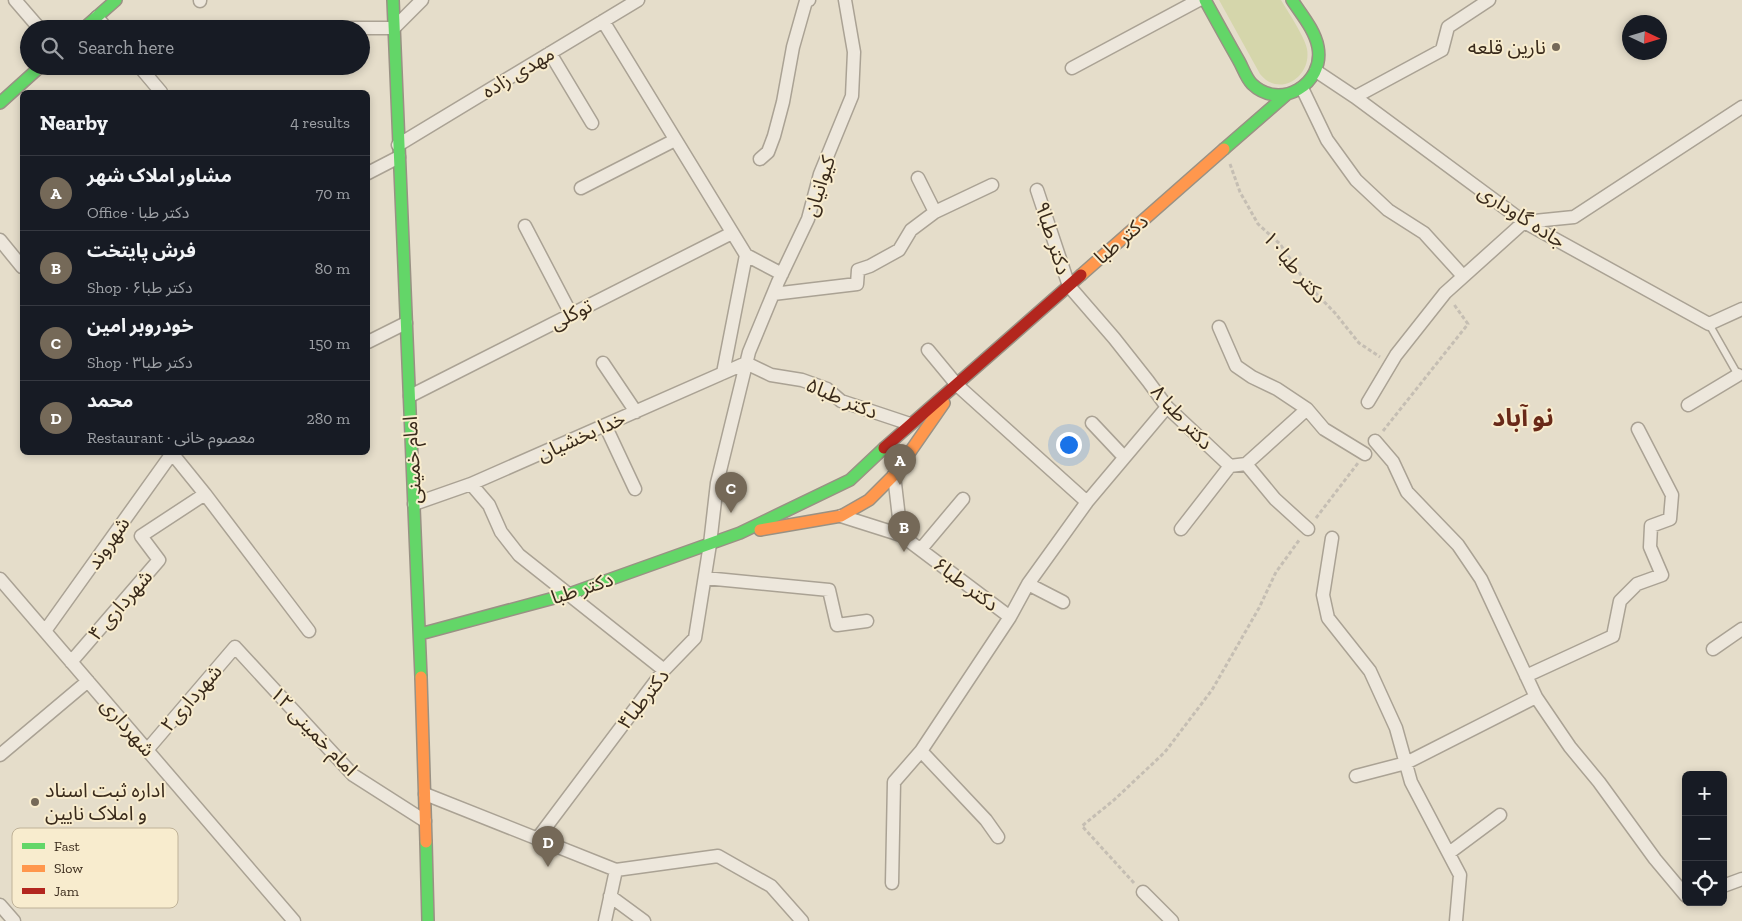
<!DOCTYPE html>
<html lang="en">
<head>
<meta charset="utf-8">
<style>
  :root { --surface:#171b24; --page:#242831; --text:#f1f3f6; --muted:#9ea1a6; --line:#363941; --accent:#756958 }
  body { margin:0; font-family:"Zilla Slab","Noto Sans Arabic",serif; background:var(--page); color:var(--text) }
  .controls { position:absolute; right:15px; bottom:15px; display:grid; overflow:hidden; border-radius:8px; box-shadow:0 2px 8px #0003 }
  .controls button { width:45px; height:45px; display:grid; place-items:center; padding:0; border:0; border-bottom:1px solid var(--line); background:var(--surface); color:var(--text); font:25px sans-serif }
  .compass { position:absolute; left:1622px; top:15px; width:45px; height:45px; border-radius:50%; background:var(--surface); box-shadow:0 2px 8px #0003; rotate:94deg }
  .you { position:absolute; left:1068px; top:444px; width:18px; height:18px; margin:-12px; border:4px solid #fff; border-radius:50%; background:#1a73e8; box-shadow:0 0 0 8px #1a73e833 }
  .badge { display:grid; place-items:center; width:32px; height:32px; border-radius:50%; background:var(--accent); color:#fff; font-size:16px; font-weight:700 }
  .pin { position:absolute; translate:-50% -41px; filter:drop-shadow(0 1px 2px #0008) }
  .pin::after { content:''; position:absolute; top:26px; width:18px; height:15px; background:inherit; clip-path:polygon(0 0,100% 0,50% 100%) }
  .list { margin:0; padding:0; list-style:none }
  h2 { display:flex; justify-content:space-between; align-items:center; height:65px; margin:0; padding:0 20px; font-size:21px }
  h2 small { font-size:16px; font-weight:400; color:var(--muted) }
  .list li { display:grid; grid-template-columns:32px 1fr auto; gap:15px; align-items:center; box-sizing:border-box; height:75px; padding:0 20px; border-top:1px solid var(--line) }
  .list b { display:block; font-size:19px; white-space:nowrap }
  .list p { margin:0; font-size:16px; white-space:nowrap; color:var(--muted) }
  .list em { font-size:16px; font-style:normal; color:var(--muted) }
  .icon { flex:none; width:28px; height:28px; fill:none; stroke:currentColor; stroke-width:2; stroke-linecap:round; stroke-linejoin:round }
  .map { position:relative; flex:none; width:1742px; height:921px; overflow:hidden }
  .search { position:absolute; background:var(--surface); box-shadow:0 2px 8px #0003; left:20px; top:20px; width:350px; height:55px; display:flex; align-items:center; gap:12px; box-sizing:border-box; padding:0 18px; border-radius:28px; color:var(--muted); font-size:19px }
  .panel { position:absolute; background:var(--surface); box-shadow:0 2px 8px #0003; left:20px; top:90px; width:350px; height:365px; border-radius:8px }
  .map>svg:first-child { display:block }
  .green { fill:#d5d6ab }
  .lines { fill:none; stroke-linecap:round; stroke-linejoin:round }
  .lane-casing { stroke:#aaa294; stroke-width:9 }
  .street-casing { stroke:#aaa294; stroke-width:15 }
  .fast-casing { stroke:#999184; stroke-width:14 }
  .slow-casing { stroke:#999184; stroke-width:14 }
  .jam-casing { stroke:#999184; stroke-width:14 }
  .path { stroke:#c5beb3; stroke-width:3; stroke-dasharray:4 2.5; stroke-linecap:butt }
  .lane { stroke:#ede7dc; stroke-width:6 }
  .street { stroke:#ede7dc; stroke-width:12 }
  .fast { stroke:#63d668; stroke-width:11 }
  .slow { stroke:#ff974d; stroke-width:11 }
  .jam { stroke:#b3261e; stroke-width:11 }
  .poi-dot { fill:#756958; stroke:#f8ecce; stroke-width:2 }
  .labels { text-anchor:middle; stroke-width:4; stroke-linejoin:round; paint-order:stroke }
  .poi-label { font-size:20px; fill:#392a1b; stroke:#f8ecce; text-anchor:end }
  .street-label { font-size:20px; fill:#392a1b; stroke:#f8ecce }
  .district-label { font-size:25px; font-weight:bold; fill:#692918; stroke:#f8ecce }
  .key { fill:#f8ecce; stroke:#bfb298; stroke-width:1 }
  .key-label { font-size:14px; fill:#392a1b }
</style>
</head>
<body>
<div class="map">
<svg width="1742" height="921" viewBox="0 0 1742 921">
  <rect width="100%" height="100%" fill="#e5ddca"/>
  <!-- green -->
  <path class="green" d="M1219,0H1281C1288,12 1305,37 1307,49C1312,77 1279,98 1260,74Z"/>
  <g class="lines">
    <!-- lane casing -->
    <g class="lane-casing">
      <path id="lane" d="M1709,324L1738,375"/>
    </g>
    <!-- street casing -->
    <g class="street-casing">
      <path id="street" d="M15,0L40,29
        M200,0V1
        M97,17L107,29
        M603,21L746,255L782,274
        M320,28H394L422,0
        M550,53L592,123
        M139,66L161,92
        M1072,68L1199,0
        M1316,71L1355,97L1524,222L1709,324L1742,309
        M1302,88L1327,140L1356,180L1388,210L1424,233L1463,276
        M1355,97L1442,50L1448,27L1489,0
        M398,145L638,0
        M760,159L768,152L774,136L783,102L793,47L806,1L809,0
        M368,173L399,157
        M918,178L935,212
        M581,188L675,140
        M1037,190L1069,286L1114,338L1148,381L1167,407L1230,466L1246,464L1275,499L1308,529
        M525,226L571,314
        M0,240L22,267
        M773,294L857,284L858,270L870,266L899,250L911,230L935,212L992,185
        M1219,327L1236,366L1252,377L1277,389L1307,409L1324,429L1365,454
        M368,342L406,323
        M928,350L957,385L1087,502
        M603,363L636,412
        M746,363L771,375L802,380L827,389L841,401L910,424
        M723,373L746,255
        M410,396L732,233
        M1368,402L1396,355L1445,293L1524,222L1574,217L1742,107
        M1688,405L1738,375
        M1092,423L1124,457
        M605,425L635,489
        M1375,441L1393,462L1407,492L1458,545L1481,579L1536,697L1570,747L1599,782L1655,859L1686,896
        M171,452L205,494L309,631
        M1246,464L1307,409
        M894,475L901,535
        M471,484L489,505L501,532L519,555L664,670
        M414,504L471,484L746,363
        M841,516L901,535L1010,617
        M1181,529L1230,466
        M1332,538L1323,595L1328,618L1370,671L1396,728L1411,782L1460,875L1456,921
        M921,549L963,499
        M705,578L829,590L837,625L867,621
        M0,579L294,921
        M1028,584L1063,602
        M45,631L173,452
        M1713,649L1742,629
        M71,662L159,560L141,536L205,494
        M1526,676L1613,636L1620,601L1637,584L1662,575L1650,547L1651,526L1670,519L1672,495L1638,429
        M147,750L235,647L353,775L425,821
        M0,755L88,681
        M1356,776L1406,763L1536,697
        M425,794L616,870L718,856L771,886L802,921
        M998,837L986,820L921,751L1010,617L1028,584L1087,502L1167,407
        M537,839L664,670L695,638L710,544L717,483L749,352L778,282L808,219L820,174L852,96L854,52L845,0
        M1449,853L1500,815
        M892,883L894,782L921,751
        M1723,886L1742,879
        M1143,892L1172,921
        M610,896L644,921
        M0,905L14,921
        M605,921L616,870"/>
    </g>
    <!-- fast casing -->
    <g class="fast-casing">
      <path id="fast" d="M393,0L421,677
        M1205,0C1216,20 1227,40 1239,61C1243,68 1246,78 1252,84C1280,111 1325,84 1318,47C1315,30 1301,14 1292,0
        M83,29L116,0
        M0,103L41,66
        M1224,149L1286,95
        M420,634L569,594L740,533L850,480L884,448
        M426,842L428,921"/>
    </g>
    <!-- slow casing -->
    <g class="slow-casing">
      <path id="slow" d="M1081,275L1224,149
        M760,530L841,516L869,500L894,475L944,403
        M421,677L426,842"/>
    </g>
    <!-- jam casing -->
    <g class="jam-casing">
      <path id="jam" d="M884,448L1081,275"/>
    </g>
    <!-- path -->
    <path class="path" d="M1230,164L1240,192L1258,224L1280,244L1307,284L1335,313L1359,343L1380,357
      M1383,431L1468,324L1453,303
      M1316,518L1358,463
      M1134,883L1082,826L1114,800L1165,752L1212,690L1259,608L1276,572L1300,539"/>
    <!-- lane -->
    <use href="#lane" class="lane"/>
    <!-- street -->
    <use href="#street" class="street"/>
    <!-- fast -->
    <use href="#fast" class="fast"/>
    <!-- slow -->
    <use href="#slow" class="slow"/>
    <!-- jam -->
    <use href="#jam" class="jam"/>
  </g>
  <!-- markers -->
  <g class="poi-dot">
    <circle cx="1556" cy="47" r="5"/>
    <circle cx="35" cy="802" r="5"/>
  </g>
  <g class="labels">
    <!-- poi labels -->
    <g class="poi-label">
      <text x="1546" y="54">نارین قلعه</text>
      <text x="45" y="797" text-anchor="start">اداره ثبت اسناد<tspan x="45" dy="23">و املاک نایین</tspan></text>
    </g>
    <!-- street labels -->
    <g class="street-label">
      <text transform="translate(518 72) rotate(-31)" y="7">مهدی زاده</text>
      <text transform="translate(819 186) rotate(-72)" y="7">کیوانیان</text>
      <text transform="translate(1522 216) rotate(33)" y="7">جاده گاوداری</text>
      <text transform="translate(1053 238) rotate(72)" y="7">دکتر طبا۹</text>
      <text transform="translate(1121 239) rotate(-41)" y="7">دکتر طبا</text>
      <text transform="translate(1295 267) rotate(50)" y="7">دکتر طبا۱۰</text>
      <text transform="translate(571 314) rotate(-27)" y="7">توکلی</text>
      <text transform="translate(842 398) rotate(23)" y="7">دکتر طبا۵</text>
      <text transform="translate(1182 417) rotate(47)" y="7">دکتر طبا ۸</text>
      <text transform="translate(581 436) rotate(-24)" y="7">خدا بخشیان</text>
      <text transform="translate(412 460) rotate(-93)" y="7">امام خمینی</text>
      <text transform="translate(108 543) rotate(-55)" y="7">شهروند</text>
      <text transform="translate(966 584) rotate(37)" y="7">دکتر طبا۶</text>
      <text transform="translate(582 588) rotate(-18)" y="7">دکتر طبا</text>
      <text transform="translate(120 605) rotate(-49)" y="7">شهرداری ۴</text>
      <text transform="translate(191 698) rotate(-49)" y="7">شهرداری۲</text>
      <text transform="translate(643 699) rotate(-52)" y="7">دکترطبا۴</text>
      <text transform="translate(128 727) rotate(49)" y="7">شهرداری</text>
      <text transform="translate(314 731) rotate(46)" y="7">امام خمینی ۱۲</text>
    </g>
    <!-- district labels -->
    <g class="district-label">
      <text x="1523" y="426">نو آباد</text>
    </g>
  </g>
  <!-- legend -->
  <rect x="12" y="828" width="166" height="80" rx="8" class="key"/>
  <rect x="22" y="843" width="23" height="6" fill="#63d668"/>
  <rect x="22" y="865" width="23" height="7" fill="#ff974d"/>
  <rect x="22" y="888" width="23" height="6" fill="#b3261e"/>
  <g class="key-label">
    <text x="54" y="851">Fast</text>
    <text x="54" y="873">Slow</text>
    <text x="54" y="896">Jam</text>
  </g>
</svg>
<div class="controls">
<button>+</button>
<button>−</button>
<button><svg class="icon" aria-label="locate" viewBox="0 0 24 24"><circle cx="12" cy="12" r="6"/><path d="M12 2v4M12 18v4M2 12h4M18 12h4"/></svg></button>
</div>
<svg class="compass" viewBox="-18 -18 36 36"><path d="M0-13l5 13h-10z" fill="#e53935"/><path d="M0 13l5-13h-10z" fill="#9ea1a6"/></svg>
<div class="you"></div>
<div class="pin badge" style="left:900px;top:485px">A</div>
<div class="pin badge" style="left:904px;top:552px">B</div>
<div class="pin badge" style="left:731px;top:513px">C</div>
<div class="pin badge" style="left:548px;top:867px">D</div>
<div class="search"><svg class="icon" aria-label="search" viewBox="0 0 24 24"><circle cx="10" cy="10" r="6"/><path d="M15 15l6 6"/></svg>Search here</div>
<section class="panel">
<h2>Nearby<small>4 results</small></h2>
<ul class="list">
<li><span class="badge">A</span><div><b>مشاور املاک شهر</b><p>Office · دکتر طبا</p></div><em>70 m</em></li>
<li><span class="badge">B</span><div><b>فرش پایتخت</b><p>Shop · دکتر طبا۶</p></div><em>80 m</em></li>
<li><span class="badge">C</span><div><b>خودروبر امین</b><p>Shop · دکتر طبا۳</p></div><em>150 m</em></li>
<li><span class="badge">D</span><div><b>محمد</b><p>Restaurant · معصوم خانی</p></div><em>280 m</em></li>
</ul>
</section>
</div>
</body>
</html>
